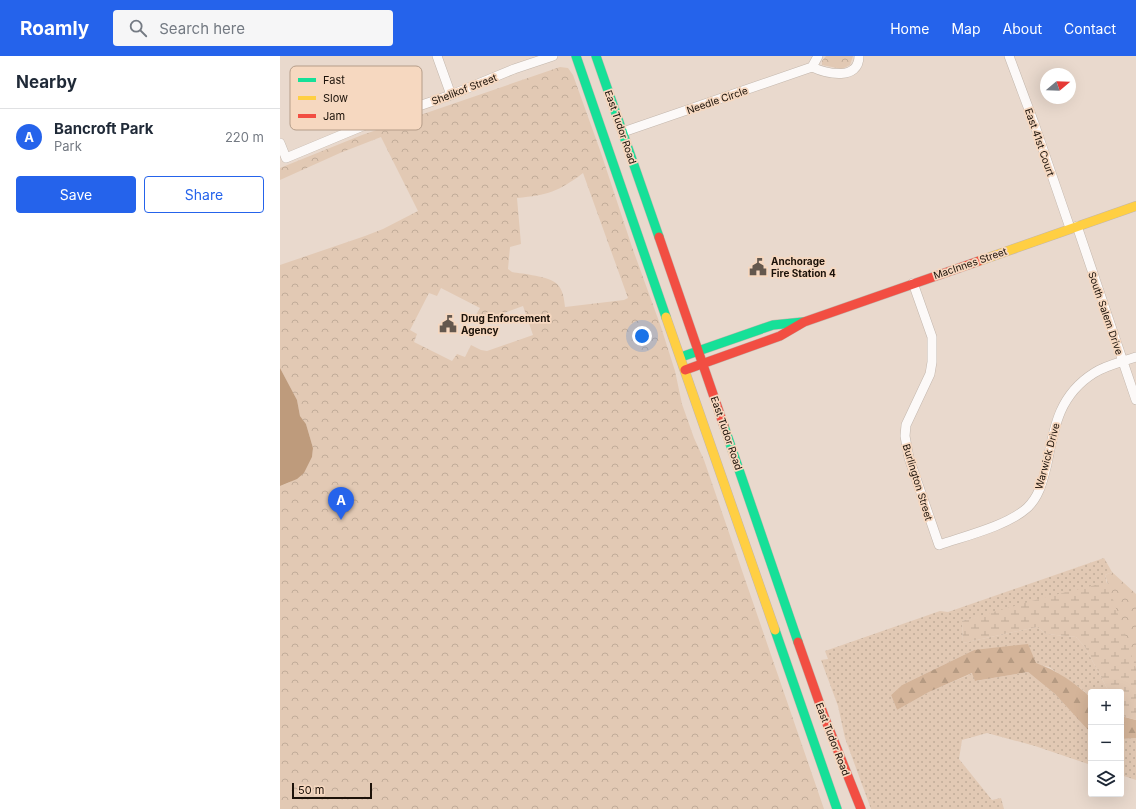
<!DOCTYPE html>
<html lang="en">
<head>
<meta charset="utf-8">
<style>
  :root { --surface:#fff; --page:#f6f6f7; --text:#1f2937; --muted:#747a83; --line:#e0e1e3; --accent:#2563eb }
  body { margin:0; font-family:Inter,sans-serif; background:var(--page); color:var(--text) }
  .controls { position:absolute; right:12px; bottom:12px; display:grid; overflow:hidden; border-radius:4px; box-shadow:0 4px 16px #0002 }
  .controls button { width:36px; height:36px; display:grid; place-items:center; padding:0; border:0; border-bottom:1px solid var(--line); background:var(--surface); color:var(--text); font:20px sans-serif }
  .compass { position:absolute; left:760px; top:12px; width:36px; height:36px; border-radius:50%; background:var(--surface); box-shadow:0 4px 16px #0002; rotate:71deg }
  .scale { position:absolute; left:12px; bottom:10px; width:80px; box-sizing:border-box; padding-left:4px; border:2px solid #1c1209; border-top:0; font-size:11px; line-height:14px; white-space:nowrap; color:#1c1209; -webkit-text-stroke:3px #f6d8c0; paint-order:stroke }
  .you { position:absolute; left:362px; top:280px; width:14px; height:14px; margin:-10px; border:3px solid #fff; border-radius:50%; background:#1a73e8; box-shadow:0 0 0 6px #1a73e833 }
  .badge { display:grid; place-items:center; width:26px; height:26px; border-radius:50%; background:var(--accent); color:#fff; font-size:13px; font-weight:700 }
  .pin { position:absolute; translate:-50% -33px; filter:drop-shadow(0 1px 2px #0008) }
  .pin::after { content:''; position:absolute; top:21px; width:14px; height:12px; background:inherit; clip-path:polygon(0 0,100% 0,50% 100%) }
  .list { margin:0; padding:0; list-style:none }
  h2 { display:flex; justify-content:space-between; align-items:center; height:52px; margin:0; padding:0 16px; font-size:17px }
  h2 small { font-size:13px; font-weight:400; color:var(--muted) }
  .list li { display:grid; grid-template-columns:26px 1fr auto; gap:12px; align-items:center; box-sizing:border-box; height:56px; padding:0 16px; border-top:1px solid var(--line) }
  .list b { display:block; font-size:15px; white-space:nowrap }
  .list p { margin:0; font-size:13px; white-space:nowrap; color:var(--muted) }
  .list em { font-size:13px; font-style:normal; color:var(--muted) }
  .actions { display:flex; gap:8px; padding:12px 16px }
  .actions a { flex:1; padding:9px 0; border:1px solid var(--accent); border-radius:4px; text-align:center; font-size:14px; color:var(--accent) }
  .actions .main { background:var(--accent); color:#fff }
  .icon { flex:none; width:22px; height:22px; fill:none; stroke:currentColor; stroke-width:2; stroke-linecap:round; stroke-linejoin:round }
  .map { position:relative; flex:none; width:856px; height:753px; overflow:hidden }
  header { display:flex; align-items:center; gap:24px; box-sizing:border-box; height:56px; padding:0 20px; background:var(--accent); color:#fff }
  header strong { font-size:19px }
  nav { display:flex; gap:22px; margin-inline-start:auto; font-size:14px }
  .search { width:280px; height:36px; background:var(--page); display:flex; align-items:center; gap:10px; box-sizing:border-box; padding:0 14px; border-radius:4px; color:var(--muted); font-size:15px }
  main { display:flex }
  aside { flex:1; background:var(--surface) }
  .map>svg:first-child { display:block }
  .grass { fill:url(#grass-dots) }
  .forest { fill:url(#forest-firs) }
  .wetland { fill:url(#wetland-marsh) }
  .park { fill:url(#park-crowns); fill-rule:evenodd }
  .water { fill:#be9b7c }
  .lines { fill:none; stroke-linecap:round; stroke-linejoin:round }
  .street-casing { stroke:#c2b6ac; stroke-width:10 }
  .fast-casing { stroke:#c2b6ac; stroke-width:10 }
  .slow-casing { stroke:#c2b6ac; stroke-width:10 }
  .jam-casing { stroke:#c2b6ac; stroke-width:10 }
  .street { stroke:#fcf9f8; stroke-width:9 }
  .fast { stroke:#16e098; stroke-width:9 }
  .slow { stroke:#ffcf43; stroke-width:9 }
  .jam { stroke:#f24e42; stroke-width:9 }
  .labels { text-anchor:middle; stroke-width:3.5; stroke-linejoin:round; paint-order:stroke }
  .street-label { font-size:10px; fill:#1c1209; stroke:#f6d8c0 }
  .poi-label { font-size:10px; font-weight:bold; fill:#1c1209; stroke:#f6d8c0; text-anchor:start }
  .key { fill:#f6d8c0; stroke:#b59d89; stroke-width:1 }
  .key-label { font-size:11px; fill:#1c1209 }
</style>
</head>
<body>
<header>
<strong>Roamly</strong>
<div class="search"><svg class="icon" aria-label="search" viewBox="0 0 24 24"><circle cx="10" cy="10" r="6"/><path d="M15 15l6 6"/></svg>Search here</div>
<nav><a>Home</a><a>Map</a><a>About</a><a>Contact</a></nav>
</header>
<main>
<aside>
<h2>Nearby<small></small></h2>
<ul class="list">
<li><span class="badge">A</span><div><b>Bancroft Park</b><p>Park</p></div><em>220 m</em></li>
</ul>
<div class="actions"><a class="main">Save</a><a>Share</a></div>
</aside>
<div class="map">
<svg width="856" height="753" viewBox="0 0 856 753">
  <defs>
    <pattern id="grass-dots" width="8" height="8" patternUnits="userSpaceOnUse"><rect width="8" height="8" fill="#e2c9b4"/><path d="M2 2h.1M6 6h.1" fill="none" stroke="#c1ac99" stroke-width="1.8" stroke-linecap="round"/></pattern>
    <pattern id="forest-firs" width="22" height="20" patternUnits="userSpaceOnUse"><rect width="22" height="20" fill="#d4b499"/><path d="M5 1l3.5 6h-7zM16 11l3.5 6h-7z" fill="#b59a82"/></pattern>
    <pattern id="wetland-marsh" width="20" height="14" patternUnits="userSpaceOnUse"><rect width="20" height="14" fill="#e2c9b4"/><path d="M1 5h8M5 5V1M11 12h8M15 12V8" fill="none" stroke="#c1ac99"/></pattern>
    <pattern id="park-crowns" width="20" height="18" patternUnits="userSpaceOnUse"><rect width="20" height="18" fill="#e2c9b4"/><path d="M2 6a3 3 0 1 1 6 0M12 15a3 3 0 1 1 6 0" fill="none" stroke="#c1ac99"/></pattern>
  </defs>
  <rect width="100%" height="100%" fill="#e9d9cd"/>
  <!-- grass -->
  <path class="grass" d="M824,502L832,516L825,519L827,528L682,565L683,587L757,571L766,578L796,581L805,591L829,636H811V642L803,634L769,611L694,594L622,629L611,639L617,654L649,636L693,617L696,625L748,616L775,638L807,673L811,674V709L755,690L707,677L682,684L679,703L712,744L721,742L724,753H591L565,682L558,650L541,604L548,603L545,595L660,555L668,556Z
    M856,682V724L841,719V683Z"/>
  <!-- forest -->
  <path class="forest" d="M748,588L756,607C776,614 796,627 811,642V674L807,673L775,638L748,616L695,625L692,617L649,636L617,654L611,639L622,629L694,594Z
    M841,660L856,664V682L841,683Z"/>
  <!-- wetland -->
  <path class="wetland" d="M824,527L836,528L856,547V664L842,660L841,636H829L805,591L796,581L766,578L757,571L683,587L682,565L766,541Z"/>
  <!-- park -->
  <path class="park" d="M546,0H573L570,9L562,13L542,9V5Z
    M280,11L288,12L293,19L321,97L352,191L381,271L395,315L402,348L414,382L424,404L544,753H0V430L8,427L24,417L32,401L33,392L26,368L20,360L17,344L0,312V209L85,180L103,173L138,155L101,81L60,97L0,124V112L82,79ZM303,117L348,242L344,244L285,251C284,242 283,234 277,228C269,220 243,218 232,216L228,213L230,191L241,188L237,142C268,139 278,136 303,117ZM161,232L200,252L196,259L205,264L243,250L253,279L207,295L201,294L191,289L185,301L177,298L172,305L134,286L137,278L130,274L149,237L157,240Z
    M832,516L856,538V613L825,519Z"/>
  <!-- water -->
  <path class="water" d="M0,312L17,344L20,360L26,368L33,392L32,401L24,417L17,423L0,430Z"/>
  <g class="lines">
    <!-- street casing -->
    <g class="street-casing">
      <path id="street" d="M157,0L171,39
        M729,0L754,67L790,172
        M532,11L538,0
        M343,76L532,11C547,18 579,25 579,0
        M0,87L6,102L95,65L171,39L234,13L273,0
        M797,170L856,344
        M633,227L652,281V306L650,318L626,369L625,380L629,402L659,489C685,480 727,470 747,452C760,440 763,423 767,408C774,371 779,339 814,317C826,309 842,306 856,301"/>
    </g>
    <!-- fast casing -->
    <g class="fast-casing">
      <path id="fast" d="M296,0L386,261
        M316,0L379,181
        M401,301L493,269L523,266
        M444,370L518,586
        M495,574L557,753"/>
    </g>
    <!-- slow casing -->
    <g class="slow-casing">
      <path id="slow" d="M699,205L856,150
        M386,261L495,574"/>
    </g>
    <!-- jam casing -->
    <g class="jam-casing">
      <path id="jam" d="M379,181L444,370
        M405,314L500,280L524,266L699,205
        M518,586L544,660L581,753"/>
    </g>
    <!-- street -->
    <use href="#street" class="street"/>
    <!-- fast -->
    <use href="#fast" class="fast"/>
    <!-- slow -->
    <use href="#slow" class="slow"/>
    <!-- jam -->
    <use href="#jam" class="jam"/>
  </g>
  <!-- icons -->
  <defs>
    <g id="civic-bare" transform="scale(1.38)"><path d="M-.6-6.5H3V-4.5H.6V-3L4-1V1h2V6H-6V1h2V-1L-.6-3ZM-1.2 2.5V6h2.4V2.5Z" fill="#64584e" stroke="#f6d8c0" stroke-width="2.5" paint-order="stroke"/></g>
  </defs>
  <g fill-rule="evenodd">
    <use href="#civic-bare" x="478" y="211"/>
    <use href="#civic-bare" x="168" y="268"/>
  </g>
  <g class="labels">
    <!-- street labels -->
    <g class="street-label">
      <text transform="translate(184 33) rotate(-21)" y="4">Shelikof Street</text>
      <text transform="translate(437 44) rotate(-19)" y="4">Needle Circle</text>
      <text transform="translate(341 71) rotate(71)" y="4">East Tudor Road</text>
      <text transform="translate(760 86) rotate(71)" y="4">East 41st Court</text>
      <text transform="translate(690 207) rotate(-19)" y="4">MacInnes Street</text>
      <text transform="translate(826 257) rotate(71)" y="4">South Salem Drive</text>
      <text transform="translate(447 377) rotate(71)" y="4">East Tudor Road</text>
      <text transform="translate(767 400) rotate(-75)" y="4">Warwick Drive</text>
      <text transform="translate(638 426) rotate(73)" y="4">Burlington Street</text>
      <text transform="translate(553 683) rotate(69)" y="4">East Tudor Road</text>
    </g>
    <!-- poi labels -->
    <g class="poi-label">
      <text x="491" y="209">Anchorage<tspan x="491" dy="12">Fire Station 4</tspan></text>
      <text x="181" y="266">Drug Enforcement<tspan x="181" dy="12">Agency</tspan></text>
    </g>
  </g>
  <!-- legend -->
  <rect x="10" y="10" width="132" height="64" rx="6" class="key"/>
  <rect x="18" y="22" width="18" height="4" fill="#16e098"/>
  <rect x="18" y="40" width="18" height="4" fill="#ffcf43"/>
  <rect x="18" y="58" width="18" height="4" fill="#f24e42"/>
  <g class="key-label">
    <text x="43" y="28">Fast</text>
    <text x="43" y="46">Slow</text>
    <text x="43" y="64">Jam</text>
  </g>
</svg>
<div class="controls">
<button>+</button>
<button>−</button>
<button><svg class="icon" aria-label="layers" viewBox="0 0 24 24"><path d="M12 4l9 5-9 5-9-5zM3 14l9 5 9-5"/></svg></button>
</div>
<svg class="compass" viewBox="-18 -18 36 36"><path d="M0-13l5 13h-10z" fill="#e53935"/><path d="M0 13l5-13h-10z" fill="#747a83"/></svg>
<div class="scale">50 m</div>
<div class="you"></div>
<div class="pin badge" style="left:61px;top:464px">A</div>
</div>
</main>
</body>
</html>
